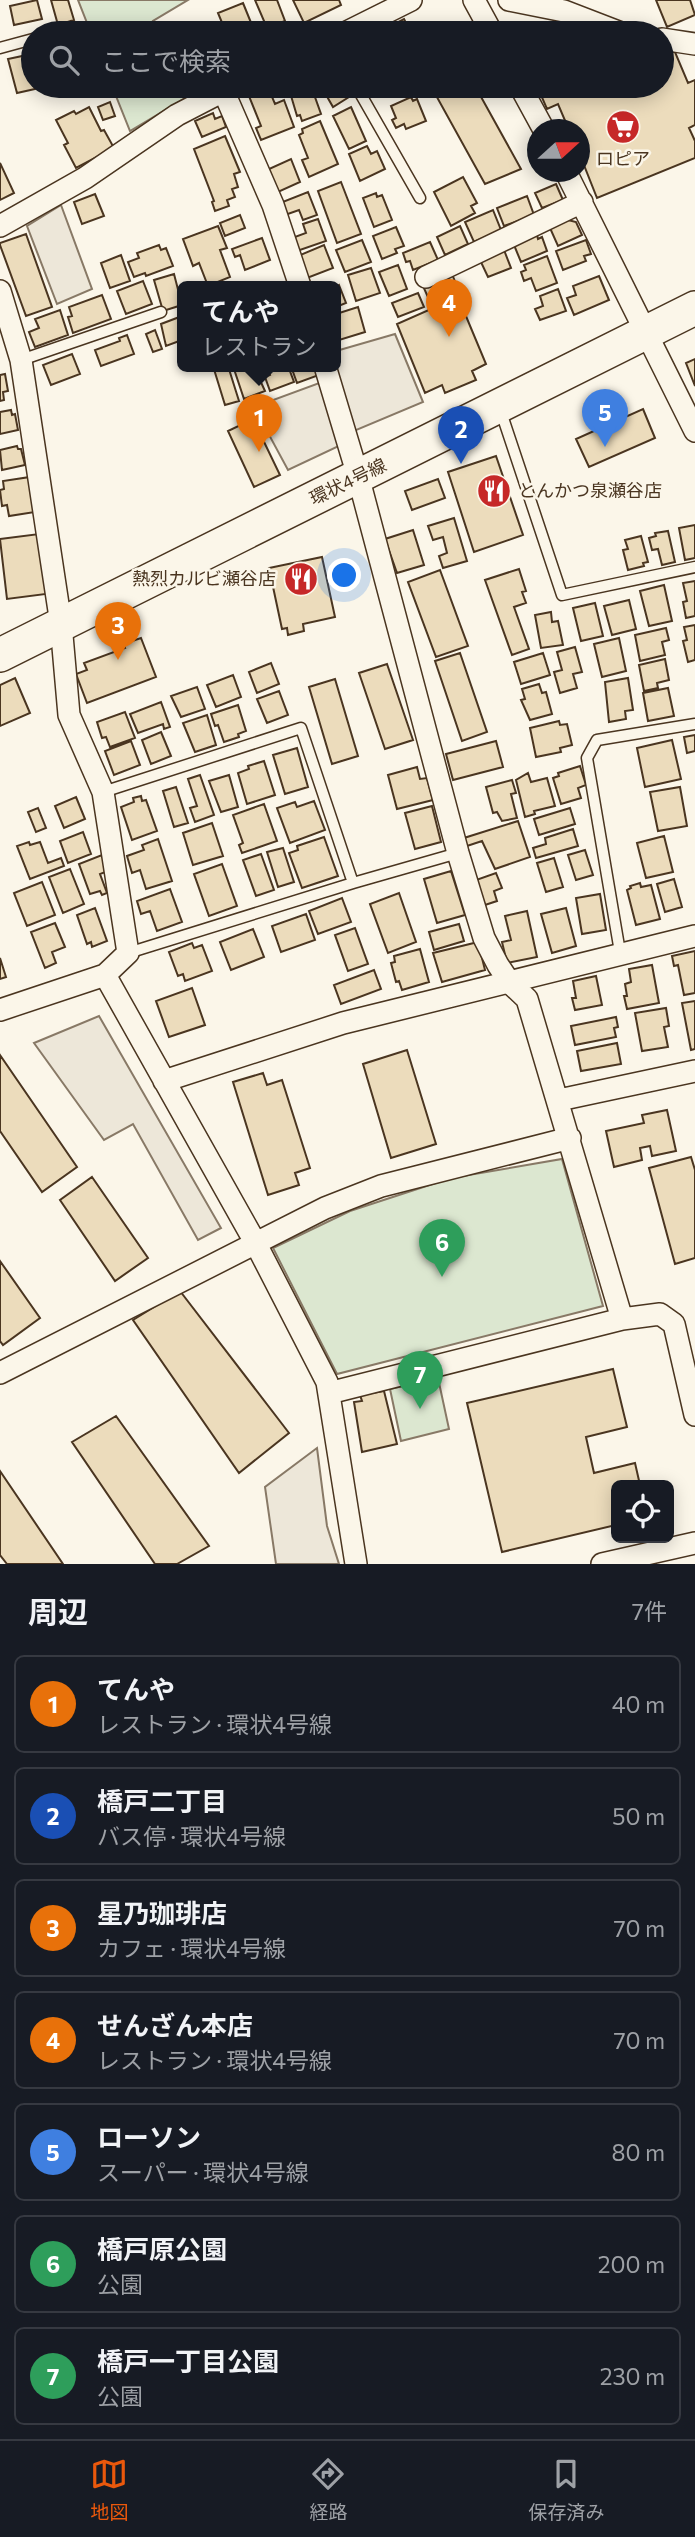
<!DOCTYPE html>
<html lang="ja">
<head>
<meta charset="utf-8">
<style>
  :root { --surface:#171b24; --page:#242831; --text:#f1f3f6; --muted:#9ea1a6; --line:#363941; --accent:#ea580c }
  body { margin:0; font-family:Commissioner,"Noto Sans JP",sans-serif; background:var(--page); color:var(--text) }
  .controls { position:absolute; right:21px; bottom:21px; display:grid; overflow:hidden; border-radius:10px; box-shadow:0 4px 18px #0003 }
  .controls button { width:63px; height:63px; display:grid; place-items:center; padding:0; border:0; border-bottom:2px solid var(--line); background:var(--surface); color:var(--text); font:35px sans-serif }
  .compass { position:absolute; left:527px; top:119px; width:63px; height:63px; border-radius:50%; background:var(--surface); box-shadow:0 4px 18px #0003; rotate:69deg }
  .you { position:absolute; left:345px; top:576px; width:24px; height:24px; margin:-18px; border:5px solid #fff; border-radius:50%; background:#1a73e8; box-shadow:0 0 0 10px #1a73e833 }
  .badge { display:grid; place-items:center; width:46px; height:46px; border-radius:50%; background:var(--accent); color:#fff; font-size:23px; font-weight:700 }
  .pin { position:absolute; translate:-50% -58px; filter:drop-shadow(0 2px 4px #0008) }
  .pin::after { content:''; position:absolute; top:37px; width:24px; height:21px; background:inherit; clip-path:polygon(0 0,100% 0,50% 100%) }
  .popup { position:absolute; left:177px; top:281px; width:164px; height:91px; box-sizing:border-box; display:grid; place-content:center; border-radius:10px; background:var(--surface); filter:drop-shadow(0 2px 5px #0005); font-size:23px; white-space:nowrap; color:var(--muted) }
  .popup b { font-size:26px; color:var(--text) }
  .popup::after { content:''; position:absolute; left:50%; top:100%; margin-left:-14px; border:14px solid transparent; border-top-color:var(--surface) }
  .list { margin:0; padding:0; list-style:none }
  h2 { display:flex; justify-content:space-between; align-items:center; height:91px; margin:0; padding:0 28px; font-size:30px }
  h2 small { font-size:23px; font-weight:400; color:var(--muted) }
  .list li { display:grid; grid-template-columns:46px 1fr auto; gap:21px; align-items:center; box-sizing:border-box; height:98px; margin:0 14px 14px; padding:0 14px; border:2px solid var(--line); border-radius:10px }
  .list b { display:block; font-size:26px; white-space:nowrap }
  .list p { margin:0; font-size:23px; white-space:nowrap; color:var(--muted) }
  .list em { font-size:23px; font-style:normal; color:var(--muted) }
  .icon { flex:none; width:38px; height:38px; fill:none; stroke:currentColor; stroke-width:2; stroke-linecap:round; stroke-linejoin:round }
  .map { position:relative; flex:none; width:695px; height:1564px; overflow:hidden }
  .search { position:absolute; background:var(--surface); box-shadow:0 4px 18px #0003; left:21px; right:21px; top:21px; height:77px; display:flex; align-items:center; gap:18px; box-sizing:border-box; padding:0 24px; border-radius:38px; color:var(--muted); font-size:26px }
  .sheet { height:875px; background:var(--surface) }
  nav { display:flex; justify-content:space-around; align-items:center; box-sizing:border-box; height:98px; border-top:2px solid var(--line); background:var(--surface); font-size:19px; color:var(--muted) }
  nav a { display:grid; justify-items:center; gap:4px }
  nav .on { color:var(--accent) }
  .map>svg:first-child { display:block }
  .green { fill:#dce7d0; stroke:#887966; stroke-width:2 }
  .parking { fill:#ede7d9; stroke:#887966; stroke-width:2 }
  .building { fill:#ecdcbc; stroke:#4a3520; stroke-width:2 }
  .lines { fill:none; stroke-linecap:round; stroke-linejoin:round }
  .service-casing { stroke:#4a3520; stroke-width:13 }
  .minor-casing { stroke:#4a3520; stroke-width:24 }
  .primary-casing { stroke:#4a3520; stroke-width:36 }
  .service { stroke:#fbf6e9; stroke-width:10 }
  .minor { stroke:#fbf6e9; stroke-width:21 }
  .primary { stroke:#fbf6e9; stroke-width:33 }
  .labels { text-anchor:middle; stroke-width:5; stroke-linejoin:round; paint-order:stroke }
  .poi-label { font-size:18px; fill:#4a3520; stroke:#fbf6e9 }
  .street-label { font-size:18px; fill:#4a3520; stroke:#fbf6e9 }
</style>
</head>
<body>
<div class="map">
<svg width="695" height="1564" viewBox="0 0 695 1564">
  <rect width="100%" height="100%" fill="#fbf6e9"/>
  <!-- green -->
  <path class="green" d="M78,0H188L153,21L159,33H91Z
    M112,86H182L187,97L130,131Z
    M562,1159L603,1306L337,1374L273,1248L350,1211L451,1178Z
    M438,1378L449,1429L401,1441L390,1389Z"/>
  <!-- parking -->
  <path class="parking" d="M61,205L92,289L57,304L27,226Z
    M395,334L423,402L354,431L336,366V351Z
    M322,382L341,445L288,470L254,407Z
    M99,1016L221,1228L198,1240L133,1124L104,1140L34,1043Z
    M317,1448L327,1526L339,1564H276L265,1487Z"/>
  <!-- building -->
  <path class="building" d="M37,0L42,19L14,25L10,6Z
    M51,0H68L74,20L58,25Z
    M255,0H277L285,21L267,28Z
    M293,0H339L341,5L304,23Z
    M656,0H690L695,15L667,27Z
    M243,3L254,30L247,33H221L218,26L223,25L218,13Z
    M404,19L411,33H377Z
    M473,23L478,33H452Z
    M662,49L675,52L688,83L695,80V125L689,128L695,141V158L597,198L580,155V130H569L558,104L547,109L537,86H662Z
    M27,55L35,89L17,93L8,59Z
    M298,86H311L321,114L302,121L300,115L297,116L289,89Z
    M321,86H342L349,97L333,107Z
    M375,86H390L378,92Z
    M441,86H475L521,169L485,184L433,90Z
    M263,91L264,95L270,92L275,104L284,100L294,127L261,140L256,128L261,126L249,96Z
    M411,97L413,101L417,99L426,121L406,129L404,124L396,128L392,120L396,118L391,106Z
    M110,102L115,116L103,120L98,107Z
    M89,107L101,131L104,130L114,148L76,168L64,145L68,143L56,120L74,111L76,114Z
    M351,107L366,141L349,149L333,116Z
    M213,113L215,119L222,116L226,127L202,137L195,121Z
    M320,121L338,164L309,177L302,160L308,158L299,135L303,133L302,129Z
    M225,136L240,172L234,174L238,187L232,189L235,197L227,200L229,206L215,211L212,202L214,201L194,149Z
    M367,146L371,154L377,151L385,169L360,181L349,154Z
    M291,159L300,182L278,192L269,169Z
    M0,163L14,193L0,200Z
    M463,177L477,203L471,206L475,213L451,226L434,192Z
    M341,182L361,234L337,243L318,191Z
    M556,184L563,200L542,208L535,193Z
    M308,192L317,215L303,220L299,210L285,215L280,203Z
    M376,193L377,197L382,195L392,220L374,227L363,198Z
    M95,194L104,216L82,224L74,202Z
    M527,196L534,215L504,226L497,208Z
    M493,210L501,230L474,242L465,222Z
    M240,215L245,228L225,236L220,223Z
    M318,219L326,241L297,251L292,238L306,233L303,224Z
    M568,220L576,222L582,235L558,246L550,228Z
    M218,226L227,248L220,250L230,277L208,286L199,263L193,266L183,239Z
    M460,226L468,244L445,255L437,237Z
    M396,227L404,246L395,249L397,253L382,259L373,236Z
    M26,234L52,307L26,316L0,245V243Z
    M537,235L538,239L542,237L547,251L521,262L514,245Z
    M262,238L270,260L245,270L240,255L235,257L232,249Z
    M362,240L371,262L345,272L336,250Z
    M586,240L591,254L584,256L586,261L563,270L556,251Z
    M430,242L438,260L413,270L410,261L406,262L403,253Z
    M159,245L161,250L166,248L173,266L146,276L145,273L134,277L128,262L139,258L137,253Z
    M324,245L333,268L307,278L298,256Z
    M504,250L511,268L488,277L480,260Z
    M121,255L130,281L110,288L101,263Z
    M547,256L557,283L536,291L531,278L524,281L521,272L526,270L524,265Z
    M398,265L407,289L389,296L379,272Z
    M371,268L380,293L356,301L348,275Z
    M174,274L182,305L163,311L154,280Z
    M452,274L458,289L439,296L440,301L431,304L423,286Z
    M599,276L609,300L574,315L567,298L576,295L573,286Z
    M143,281L152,304L126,314L117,291Z
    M339,285L346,303L336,307V287Z
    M558,289L566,311L540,320L535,309L543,306L540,296Z
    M418,293L424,307L398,317L392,303Z
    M102,295L111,319L73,333L68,317L72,316L69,307Z
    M458,297L486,364L472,371L476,380L445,393L442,385L425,393L397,324Z
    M358,307L365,332L336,341V314Z
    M60,310L68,335L35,347L29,332L39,328L35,319Z
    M182,316V340L166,346L161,324Z
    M155,330L162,349L153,352L146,334Z
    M127,335L134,354L101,366L95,350L120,341L119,338Z
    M72,354L80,374L51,385L43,365Z
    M695,359V386L686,363Z
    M213,366H228L239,401L225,405Z
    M233,366L254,367L265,391L244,399Z
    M267,366H288L294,382L270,391L265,377L270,375Z
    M296,366H316L319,375L297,383L292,369Z
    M5,374L8,391L3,392L4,400L0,401V375Z
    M643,409L655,438L589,467L576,439Z
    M11,410L12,415L15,414L18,430L0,434V412Z
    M253,419L280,475L254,487L228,431Z
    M17,446L18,449H21L25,465L2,470L0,450Z
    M496,456L523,535L474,552L448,472Z
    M30,477L35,512L9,516L7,505L2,506L0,490L4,489L3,481Z
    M438,479L445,498L412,510L405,491Z
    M454,518L467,561L443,568L439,556L447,553L443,537L433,540L428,526Z
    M695,525V558L685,560L679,528Z
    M413,530L424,565L397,573L385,539Z
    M668,531L675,562L662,565L658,549L652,550L649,538L656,536L655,533Z
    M39,534L46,594L7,599L0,539Z
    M641,536L648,562L643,563L644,566L628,570L623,550L628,549L625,540Z
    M322,557L335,617L303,624L304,631L288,635L287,628L282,629L269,568Z
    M519,569L526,591L522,592L526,603L514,607L529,649L512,655L485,580Z
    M440,570L468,646L436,657L408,582Z
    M695,581V616L686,618L683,602L687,601L683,583Z
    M664,585L672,621L649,626L640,591Z
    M629,600L636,629L612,635L604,606Z
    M595,603L603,636L581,641L573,608Z
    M551,612L552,622L558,621L563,645L541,648L535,615Z
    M695,625V660L688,662L683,641L687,640L684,627Z
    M666,628L669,640L662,642L665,655L640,661L635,635Z
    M141,638L156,677L87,703L76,674L87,670L84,663L125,648L123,644Z
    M619,638L626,671L602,677L594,644Z
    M575,647L582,672L573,674L577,688L560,693L554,672L562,670L557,652Z
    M460,653L487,732L462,741L435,661Z
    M543,653L550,675L521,684L514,662Z
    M665,659L669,680L657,683L658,688L644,691L639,665Z
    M271,663L279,684L257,693L249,672Z
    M387,664L413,740L385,749L359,673Z
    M233,675L241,697L216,707L207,685Z
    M15,678L30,713L0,726V685Z
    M628,678L633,710L625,711L626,719L609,722L605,682Z
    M335,679L358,756L332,764L309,687Z
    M539,684L542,693L546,692L552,714L530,720L521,700L525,699L522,689Z
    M197,687L205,709L181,717L171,696Z
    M668,688L674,716L648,721L643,693Z
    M279,691L288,715L267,723L257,699Z
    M161,702L170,727L164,729L163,724L138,733L130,714Z
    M238,705L246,731L238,734L239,737L224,742L218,725L215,726L211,714Z
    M125,712L135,738L110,747L106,737L102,738L97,722Z
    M207,715L216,745L195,752L183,723Z
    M559,721L560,725L567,724L572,745L560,748L561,752L536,757L530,728Z
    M161,732L171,756L151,764L142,740Z
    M695,735V751L687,753L684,737Z
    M672,740L681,779L645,787L637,748Z
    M131,741L140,765L114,775L105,751Z
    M496,741L503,767L453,780L446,754Z
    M297,748L308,787L285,794L273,755Z
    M264,761L275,795L247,804L238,773L249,769L248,766Z
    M580,766L586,785L578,788L581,798L561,804L553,778L559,776L558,773Z
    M417,767L420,779L427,778L433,800L397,809L388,775Z
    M528,773L531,782L547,778L555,806L534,811L535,814L525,817L516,780Z
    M200,775L214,815L195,822L190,808L197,806L188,779Z
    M229,775L238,807L221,812L209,781Z
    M512,780L516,793L511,794L517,818L502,821L497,812L493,813L486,787Z
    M176,787L188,823L174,827L163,791Z
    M680,787L687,826L658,831L650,792Z
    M141,796L142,801L146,800L157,831L132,840L121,807L134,802L133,798Z
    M76,797L85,819L64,828L55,806Z
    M314,801L325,830L290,843L277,808L295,802L297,807Z
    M264,804L277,841L242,853L239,845L243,843L233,815Z
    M432,806L441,842L415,849L405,813Z
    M38,808L46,828L36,832L28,812Z
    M570,808L575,824L539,835L534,819Z
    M518,821L530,857L495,869L482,841L467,846L464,838Z
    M212,823L223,856L193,865L183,833Z
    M573,829L578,846L536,858L533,848L546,844L545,838Z
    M83,832L91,854L68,863L60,841Z
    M664,836L673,872L646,878L637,843Z
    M324,837L338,876L302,888L289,853L298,850L297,846Z
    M158,839L172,881L146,889L140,870L132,873L127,856L144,850L142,845Z
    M29,842L30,845L40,842L48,863L61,858L64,866L30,879L17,846Z
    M283,848L294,882L278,887L267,852Z
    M585,850L593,875L576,880L568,855Z
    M261,854L274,890L256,896L243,860Z
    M102,855L108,871L100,874L107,893L102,895L100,891L90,894L79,864Z
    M554,858L563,887L546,892L537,863Z
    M222,864L237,906L209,916L194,874Z
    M70,869L84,904L63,913L49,877Z
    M451,871L465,915L437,923L424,879Z
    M496,873L502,888L494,891L497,901L485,905L476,880Z
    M674,879L682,907L665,912L657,884Z
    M42,882L55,915L27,926L14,893Z
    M640,883L641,887L651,885L660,919L636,925L627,890L631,888L630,886Z
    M170,889L182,922L157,931L150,911L141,914L137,901Z
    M399,893L416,942L388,953L370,904Z
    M600,894L606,930L582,934L576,898Z
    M342,898L351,922L318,934L309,911Z
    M95,908L107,941L92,947L91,942L87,944L77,915Z
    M566,908L576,946L552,953L541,914Z
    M527,911L537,957L507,963L502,942L511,940L505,916Z
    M306,914L315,940L281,952L272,926Z
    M55,923L65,947L52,952L56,963L45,968L31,932Z
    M459,924L464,941L434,950L429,932Z
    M355,928L368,964L348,971L335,935Z
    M253,929L264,957L231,970L220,942Z
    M478,942L485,970L442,982L433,953Z
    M192,943L194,948L202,945L212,971L185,981L183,974L178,976L169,952Z
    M420,949L429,982L402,990L399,981L396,982L391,963L395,962L394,956Z
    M695,951V993L684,995L678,965L674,966L672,956Z
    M0,958L6,977L0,979Z
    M652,965L659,1003L627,1009L624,996H627L625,984L631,982L629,969Z
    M374,970L381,989L341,1004L334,985Z
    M596,976L602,1005L575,1010L572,998H576L573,981Z
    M192,988L205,1025L169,1037L156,1001Z
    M695,1001V1049L691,1050L682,1003Z
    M666,1008L669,1026L664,1027L668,1047L642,1051L635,1013Z
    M616,1017L618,1027L614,1028L616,1037L575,1045L571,1026Z
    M617,1043L621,1064L581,1071L577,1051Z
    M407,1050L436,1144L391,1158L363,1064Z
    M0,1055L77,1167L42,1192L0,1131Z
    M263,1073L267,1085L282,1080L310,1168L295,1173L299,1185L268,1195L233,1082Z
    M667,1110L676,1151L652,1156L650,1146L640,1148L642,1160L614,1167L606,1131L644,1123L642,1115Z
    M691,1157L695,1170V1258L675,1264L649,1168Z
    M92,1177L148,1258L115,1281L60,1200Z
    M0,1261L40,1318L3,1345L0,1341Z
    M180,1291L289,1433L239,1473L133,1320Z
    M613,1369L627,1427L586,1437L594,1473L635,1463L640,1485H616V1525L502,1552L467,1403Z
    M384,1391L397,1444L362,1452L354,1402L362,1401L360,1395Z
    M116,1416L209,1546L177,1564H155L72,1442Z
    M0,1471L63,1564H7L0,1555Z"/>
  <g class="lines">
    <!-- service casing -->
    <g class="service-casing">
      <path id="service" d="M0,48L33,39
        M356,86L420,198
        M21,360L161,312
        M500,409L562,595L695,567
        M103,792L301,728L353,883
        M620,952L587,758L597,740L695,724
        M128,953L353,883L458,853"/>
    </g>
    <!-- minor casing -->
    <g class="minor-casing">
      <path id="minor" d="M474,0L492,33
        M509,0L564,11L621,33
        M345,33L411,0
        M662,39L695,44
        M520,86L544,130
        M223,90L273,205L300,286
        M566,172L695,431
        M0,226L85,178L177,115L233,86
        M426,277L582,202
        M0,291L21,360L61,624L69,715L103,792L128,953L105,975L255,1242L327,1382L356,1564
        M325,366L358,476L458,853L484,938L498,965L510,983L527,999L622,1319L660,1314L674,1324L695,1415
        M0,1010L105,975
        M164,1081L343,1023L695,936
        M559,1100L695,1071
        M0,1373L325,1208L381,1186L570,1138
        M329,1393L622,1319
        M602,1564L695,1543"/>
    </g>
    <!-- primary casing -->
    <g class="primary-casing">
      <path id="primary" d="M0,655L695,308"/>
    </g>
    <!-- service -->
    <use href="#service" class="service"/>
    <!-- minor -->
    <use href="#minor" class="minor"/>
    <!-- primary -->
    <use href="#primary" class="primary"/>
  </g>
  <!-- icons -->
  <defs>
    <g id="supermarket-disc" transform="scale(1.75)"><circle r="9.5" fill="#c62828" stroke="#fbf6e9"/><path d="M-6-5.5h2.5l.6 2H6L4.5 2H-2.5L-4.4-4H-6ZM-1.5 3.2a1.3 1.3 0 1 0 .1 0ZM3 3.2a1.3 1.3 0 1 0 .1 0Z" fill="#fff"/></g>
    <g id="restaurant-disc" transform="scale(1.75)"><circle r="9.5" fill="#c62828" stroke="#fbf6e9"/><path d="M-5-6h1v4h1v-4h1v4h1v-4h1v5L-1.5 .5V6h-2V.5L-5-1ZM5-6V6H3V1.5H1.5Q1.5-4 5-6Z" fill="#fff"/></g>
  </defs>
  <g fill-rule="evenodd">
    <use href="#supermarket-disc" x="623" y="127"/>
    <use href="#restaurant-disc" x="494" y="491"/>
    <use href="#restaurant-disc" x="301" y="579"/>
  </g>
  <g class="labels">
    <!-- poi labels -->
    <g class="poi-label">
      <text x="623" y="165">ロピア</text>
      <text x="518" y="497" text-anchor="start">とんかつ泉瀬谷店</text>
      <text x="276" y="585" text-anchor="end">熱烈カルビ瀬谷店</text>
    </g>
    <!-- street labels -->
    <g class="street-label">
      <text transform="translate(348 482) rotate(-26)" y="6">環状4号線</text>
    </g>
  </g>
</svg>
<div class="controls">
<button><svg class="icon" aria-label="locate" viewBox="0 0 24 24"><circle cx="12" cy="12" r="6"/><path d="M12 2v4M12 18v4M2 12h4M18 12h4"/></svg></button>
</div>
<svg class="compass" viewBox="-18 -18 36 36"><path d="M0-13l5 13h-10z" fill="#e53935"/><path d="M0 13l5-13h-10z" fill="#9ea1a6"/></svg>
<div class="you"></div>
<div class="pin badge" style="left:259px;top:452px;background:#e8710a">1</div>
<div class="popup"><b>てんや</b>レストラン</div>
<div class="pin badge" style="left:461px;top:464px;background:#1a4fb4">2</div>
<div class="pin badge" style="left:118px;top:660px;background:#e8710a">3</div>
<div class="pin badge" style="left:449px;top:337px;background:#e8710a">4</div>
<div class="pin badge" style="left:605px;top:447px;background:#3f7fe0">5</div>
<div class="pin badge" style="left:442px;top:1277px;background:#2e9e5b">6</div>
<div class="pin badge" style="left:420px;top:1409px;background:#2e9e5b">7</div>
<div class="search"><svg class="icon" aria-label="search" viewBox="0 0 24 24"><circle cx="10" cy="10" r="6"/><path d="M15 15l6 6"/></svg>ここで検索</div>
</div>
<section class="sheet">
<h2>周辺<small>7件</small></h2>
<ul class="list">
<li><span class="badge" style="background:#e8710a">1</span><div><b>てんや</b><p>レストラン · 環状4号線</p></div><em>40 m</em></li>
<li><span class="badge" style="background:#1a4fb4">2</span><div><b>橋戸二丁目</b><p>バス停 · 環状4号線</p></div><em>50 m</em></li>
<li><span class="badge" style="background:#e8710a">3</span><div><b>星乃珈琲店</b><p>カフェ · 環状4号線</p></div><em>70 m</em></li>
<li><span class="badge" style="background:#e8710a">4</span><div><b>せんざん本店</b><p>レストラン · 環状4号線</p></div><em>70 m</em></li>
<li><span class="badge" style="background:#3f7fe0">5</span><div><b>ローソン</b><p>スーパー · 環状4号線</p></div><em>80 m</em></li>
<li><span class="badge" style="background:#2e9e5b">6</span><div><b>橋戸原公園</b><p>公園</p></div><em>200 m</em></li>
<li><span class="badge" style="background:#2e9e5b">7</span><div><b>橋戸一丁目公園</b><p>公園</p></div><em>230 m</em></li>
</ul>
</section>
<nav>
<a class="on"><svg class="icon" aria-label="map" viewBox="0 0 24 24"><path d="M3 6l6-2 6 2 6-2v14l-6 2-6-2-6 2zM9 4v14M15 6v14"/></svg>地図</a>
<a><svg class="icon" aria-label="directions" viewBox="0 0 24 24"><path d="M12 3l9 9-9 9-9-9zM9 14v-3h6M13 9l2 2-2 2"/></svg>経路</a>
<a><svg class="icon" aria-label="saved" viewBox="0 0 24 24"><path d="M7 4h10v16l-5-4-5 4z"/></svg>保存済み</a>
</nav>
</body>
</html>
